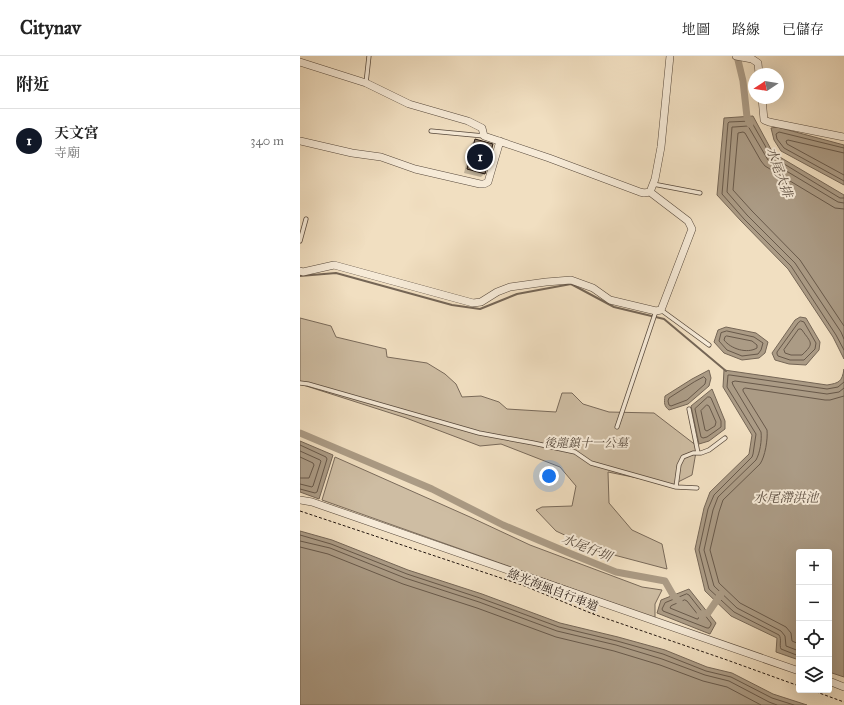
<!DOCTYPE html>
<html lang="zh-TW">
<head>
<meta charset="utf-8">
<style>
  :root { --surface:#fff; --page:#f6f6f6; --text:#222; --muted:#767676; --line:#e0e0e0; --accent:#111827 }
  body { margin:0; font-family:"IM FELL Great Primer","Noto Serif TC",serif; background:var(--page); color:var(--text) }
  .controls { position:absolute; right:12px; bottom:12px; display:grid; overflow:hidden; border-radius:4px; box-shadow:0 4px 16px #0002 }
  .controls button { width:36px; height:36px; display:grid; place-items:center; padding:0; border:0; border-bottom:1px solid var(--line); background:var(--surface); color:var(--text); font:20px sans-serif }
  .compass { position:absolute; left:448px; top:12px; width:36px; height:36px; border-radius:50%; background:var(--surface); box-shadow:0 4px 16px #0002; rotate:258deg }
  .you { position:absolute; left:249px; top:420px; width:14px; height:14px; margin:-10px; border:3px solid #fff; border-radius:50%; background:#1a73e8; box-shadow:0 0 0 6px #1a73e833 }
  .badge { display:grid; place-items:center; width:26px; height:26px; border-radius:50%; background:var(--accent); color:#fff; font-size:13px; font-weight:700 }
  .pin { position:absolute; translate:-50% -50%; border:2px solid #fff; box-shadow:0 1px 4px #0006 }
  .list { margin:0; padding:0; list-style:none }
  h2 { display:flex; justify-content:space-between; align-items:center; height:52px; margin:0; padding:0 16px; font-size:17px }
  h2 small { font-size:13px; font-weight:400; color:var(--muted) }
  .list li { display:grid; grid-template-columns:26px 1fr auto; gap:12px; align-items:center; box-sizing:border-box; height:64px; padding:0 16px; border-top:1px solid var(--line) }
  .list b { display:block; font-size:15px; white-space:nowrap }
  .list p { margin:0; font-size:13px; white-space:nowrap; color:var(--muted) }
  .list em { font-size:13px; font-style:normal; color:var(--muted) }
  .icon { flex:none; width:22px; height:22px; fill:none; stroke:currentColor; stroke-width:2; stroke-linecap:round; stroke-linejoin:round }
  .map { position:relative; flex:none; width:544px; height:649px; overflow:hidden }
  header { display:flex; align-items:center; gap:24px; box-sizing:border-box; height:56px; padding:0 20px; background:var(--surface); border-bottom:1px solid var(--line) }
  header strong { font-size:19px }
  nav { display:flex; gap:22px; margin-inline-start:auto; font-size:14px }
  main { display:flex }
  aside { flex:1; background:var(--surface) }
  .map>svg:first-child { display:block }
  .green { fill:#cebda3; stroke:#796a5a }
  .water { fill:#ab9b85; stroke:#756656 }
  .shadow { fill:#0003 }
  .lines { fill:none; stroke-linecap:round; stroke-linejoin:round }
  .shore { stroke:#68594a; stroke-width:1 }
  .stream { stroke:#756656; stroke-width:2 }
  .canal { stroke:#ab9b85; stroke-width:7 }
  .building { fill:#8f7f6c; stroke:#241710 }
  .service-casing { stroke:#57493c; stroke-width:5 }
  .minor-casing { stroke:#57493c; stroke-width:8 }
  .path { stroke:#241710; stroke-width:1; stroke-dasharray:3 2; stroke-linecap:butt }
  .service { stroke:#f6ead7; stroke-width:3.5 }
  .minor { stroke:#f6ead7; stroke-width:7 }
  .labels { text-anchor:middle; stroke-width:4; stroke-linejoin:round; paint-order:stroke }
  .park-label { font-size:12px; font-style:italic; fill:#57493c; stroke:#f6ead7 }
  .street-label { font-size:12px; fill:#241710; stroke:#f6ead7 }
  .water-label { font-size:13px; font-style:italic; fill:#5a4c3f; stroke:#f6ead7 }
</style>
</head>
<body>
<header>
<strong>Citynav</strong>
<nav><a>地圖</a><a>路線</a><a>已儲存</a></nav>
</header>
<main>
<aside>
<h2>附近<small></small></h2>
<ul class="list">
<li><span class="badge">1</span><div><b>天文宮</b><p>寺廟</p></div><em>340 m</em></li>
</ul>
</aside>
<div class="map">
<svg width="544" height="649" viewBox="0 0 544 649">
  <rect width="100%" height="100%" fill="#f1dfc1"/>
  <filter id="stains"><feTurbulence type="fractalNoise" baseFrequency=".005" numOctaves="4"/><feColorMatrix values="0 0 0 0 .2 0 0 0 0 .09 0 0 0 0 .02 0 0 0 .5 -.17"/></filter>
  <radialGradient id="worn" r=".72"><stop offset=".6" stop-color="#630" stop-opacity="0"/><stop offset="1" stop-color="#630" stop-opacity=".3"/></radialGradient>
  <!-- green -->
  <path class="green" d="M0,262L31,270L36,281L86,293L87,301L127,307L145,318L156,328L162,341L181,340L199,346L207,353L256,356L262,337H272L283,348L309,356L354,357L397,390L392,419L372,429L308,416L309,447L332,474L362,488L367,513L299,495L256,475L236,454L242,451L272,450L276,430L260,411L201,388L180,390L106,362L0,328Z
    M35,401L170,461L230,489L342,531L362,534L355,548V562L22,444Z"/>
  <!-- water -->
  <path class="water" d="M453,60L473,97L544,139V303L533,281L488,213L441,165L417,139L424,62Z
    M477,71L544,89V129L481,95L474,84L471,72Z
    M500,261L506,262L520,286L519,294L506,309L489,308L475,304L472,297L495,264Z
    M426,271L456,277L468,286L465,297L459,302L442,304L424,297L414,286L418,274Z
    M544,313V621L529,616V496H499V604L476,596L477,582L431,560L405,535L395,493L404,452L410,436L449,398L452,379L423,331L424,314L527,329C539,327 542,326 544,313Z
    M409,314L411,322L409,330L388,348L369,354C364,350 364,347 365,340L392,323Z
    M412,333L425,365V373L409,385L399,388L391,350Z
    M0,385L33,399L19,443L0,436Z
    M0,475L32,484L108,514L182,538L260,567L318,581L365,594L407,611L432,617L473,638L507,649H0Z
    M389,533L416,567L410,578L357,557L361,544Z"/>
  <!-- shadow -->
  <path class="shadow" d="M175,84L184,118L181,121L164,117L171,88Z"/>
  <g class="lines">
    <!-- shore -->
    <path class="shore" d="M544,92L479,76L476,78L477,83L484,92L544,125
      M544,97L488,84L486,85L487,88L544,119
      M544,142H540L471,100L451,65L429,66L428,67L422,138L444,163L491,210L536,279L544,294
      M544,147L538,146L468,104L448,70L434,71H432L427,136L447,159L495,207L541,276L544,283
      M544,153L535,152L465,110L461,105L445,77L443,76L438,77L433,134L452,155L500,204L544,270
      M501,265L504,266L516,287L515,293L504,304H490L478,300L477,298V296L498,267Z
      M499,273H501L502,274C511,287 515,287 502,299H491L485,297L484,294Z
      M427,275L454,281L463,287L461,294L458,298L442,300L427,294L419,285L421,277Z
      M427,280L452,285L457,289V292C447,298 431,293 424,284L425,281Z
      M404,321L406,323L405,328L387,344L371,350L369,349L368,345L369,342L394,326Z
      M408,341H410L411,342L421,365V371L417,374L407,381L403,382L401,381L395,353Z
      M407,349L409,350L416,366L415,370L407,375L405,374L401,355Z
      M0,389L26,401L27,403L17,436L15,437L0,433
      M0,395L20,404L21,405L13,430L12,431L0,428
      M0,401L13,407L14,409L9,422H0
      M0,479L31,488L107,518L180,542L259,571L317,585L363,598L406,615L431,621L472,642L494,649
      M0,485L30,492L105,522L179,546L257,575L316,589L362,603L405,619L429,625L469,646L477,649
      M0,491L28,498L103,528L177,552L256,581L314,595L360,609L403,625L427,631L461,649
      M387,538L389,539L411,567V569L409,572H407L363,555L362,553L365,547Z
      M385,544L387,545L399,560L398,563H397L370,552L371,550Z
      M499,588L492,585L491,577L486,571L440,547L419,527L410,494L419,456L423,444L460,408C465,401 468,383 467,374L443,335V333L445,332L525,344H530L544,340
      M499,595L486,590L485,580L481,575L437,552L414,530L404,494L413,454L418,441L456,404C460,397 462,384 461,376L433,329L432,326L435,325L527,338L539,336L544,332
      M499,600L481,593C479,589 482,583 479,579L434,556L409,533L399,494L408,453L414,439L452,401L453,398L456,378L427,331L428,319H430L527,333L538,331L544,326"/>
    <!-- stream -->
    <path class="stream" d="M0,220L36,217L152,249L180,253L217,238L271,228L314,251L364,263L426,315"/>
    <!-- canal -->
    <path class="canal" d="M437,0L443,25L447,61L450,68
      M0,377L132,433L203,469L269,497L316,516L365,525L373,539L379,545
      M400,558L408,557L421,538"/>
  </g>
  <!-- building -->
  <path class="building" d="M175,83L193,88L185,118L167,113Z"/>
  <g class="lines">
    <!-- service casing -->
    <g class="service-casing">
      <path id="service" d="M66,27L69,0
        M131,75L184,80
        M353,128L400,137
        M0,185L6,163
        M361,254L409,289
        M0,327L8,328L179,377L233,387L275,396L291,407L376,431L397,432
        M389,353L398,397
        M317,371L356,255
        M376,431L379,409L383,401L393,397H401L409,394L425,382"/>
    </g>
    <!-- minor casing -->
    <g class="minor-casing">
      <path id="minor" d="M436,0L452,3L458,7L459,18
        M0,6L66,27L109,48L168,65L182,72L184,80L249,102L340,136L344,137L350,136
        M462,42L464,64L469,66L544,81
        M0,85L52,97L81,101L115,113L180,128H184L188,126L200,85
        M0,215L3,216L34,209L173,247L181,246L197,236L210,231L246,226L271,224L293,232L310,244L356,255L361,254L392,173L388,165L350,136L355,123L361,91L370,0
        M0,444L12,446L35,454L499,615
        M529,625L544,631"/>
    </g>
    <!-- path -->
    <path class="path" d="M0,455L222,529L293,558L427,604L499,630
      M293,558L296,552
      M511,634L544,646"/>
    <!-- service -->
    <use href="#service" class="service"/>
    <!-- minor -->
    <use href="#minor" class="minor"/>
  </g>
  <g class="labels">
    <!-- park labels -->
    <g class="park-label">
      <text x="286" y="391">後龍鎮十一公墓</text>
    </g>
    <!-- street labels -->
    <g class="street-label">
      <text transform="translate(253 534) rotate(21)" y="4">綠光海風自行車道</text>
    </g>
    <!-- water labels -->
    <g class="water-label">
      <text transform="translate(480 116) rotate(70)" y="5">水尾大排</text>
      <text x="486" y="446">水尾滯洪池</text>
      <text transform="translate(287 491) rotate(22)" y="5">水尾仔圳</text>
    </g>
  </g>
  <rect width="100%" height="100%" filter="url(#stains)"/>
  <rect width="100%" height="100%" fill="url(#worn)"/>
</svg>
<div class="controls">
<button>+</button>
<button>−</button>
<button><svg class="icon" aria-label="locate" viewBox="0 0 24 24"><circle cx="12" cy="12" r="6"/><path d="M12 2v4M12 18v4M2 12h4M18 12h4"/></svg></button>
<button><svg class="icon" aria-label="layers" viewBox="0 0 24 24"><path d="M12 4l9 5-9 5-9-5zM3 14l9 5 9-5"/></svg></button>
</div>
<svg class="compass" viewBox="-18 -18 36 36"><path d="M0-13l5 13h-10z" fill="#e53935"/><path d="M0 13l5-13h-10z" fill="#767676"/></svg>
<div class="you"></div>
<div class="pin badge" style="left:180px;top:101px">1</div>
</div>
</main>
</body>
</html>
